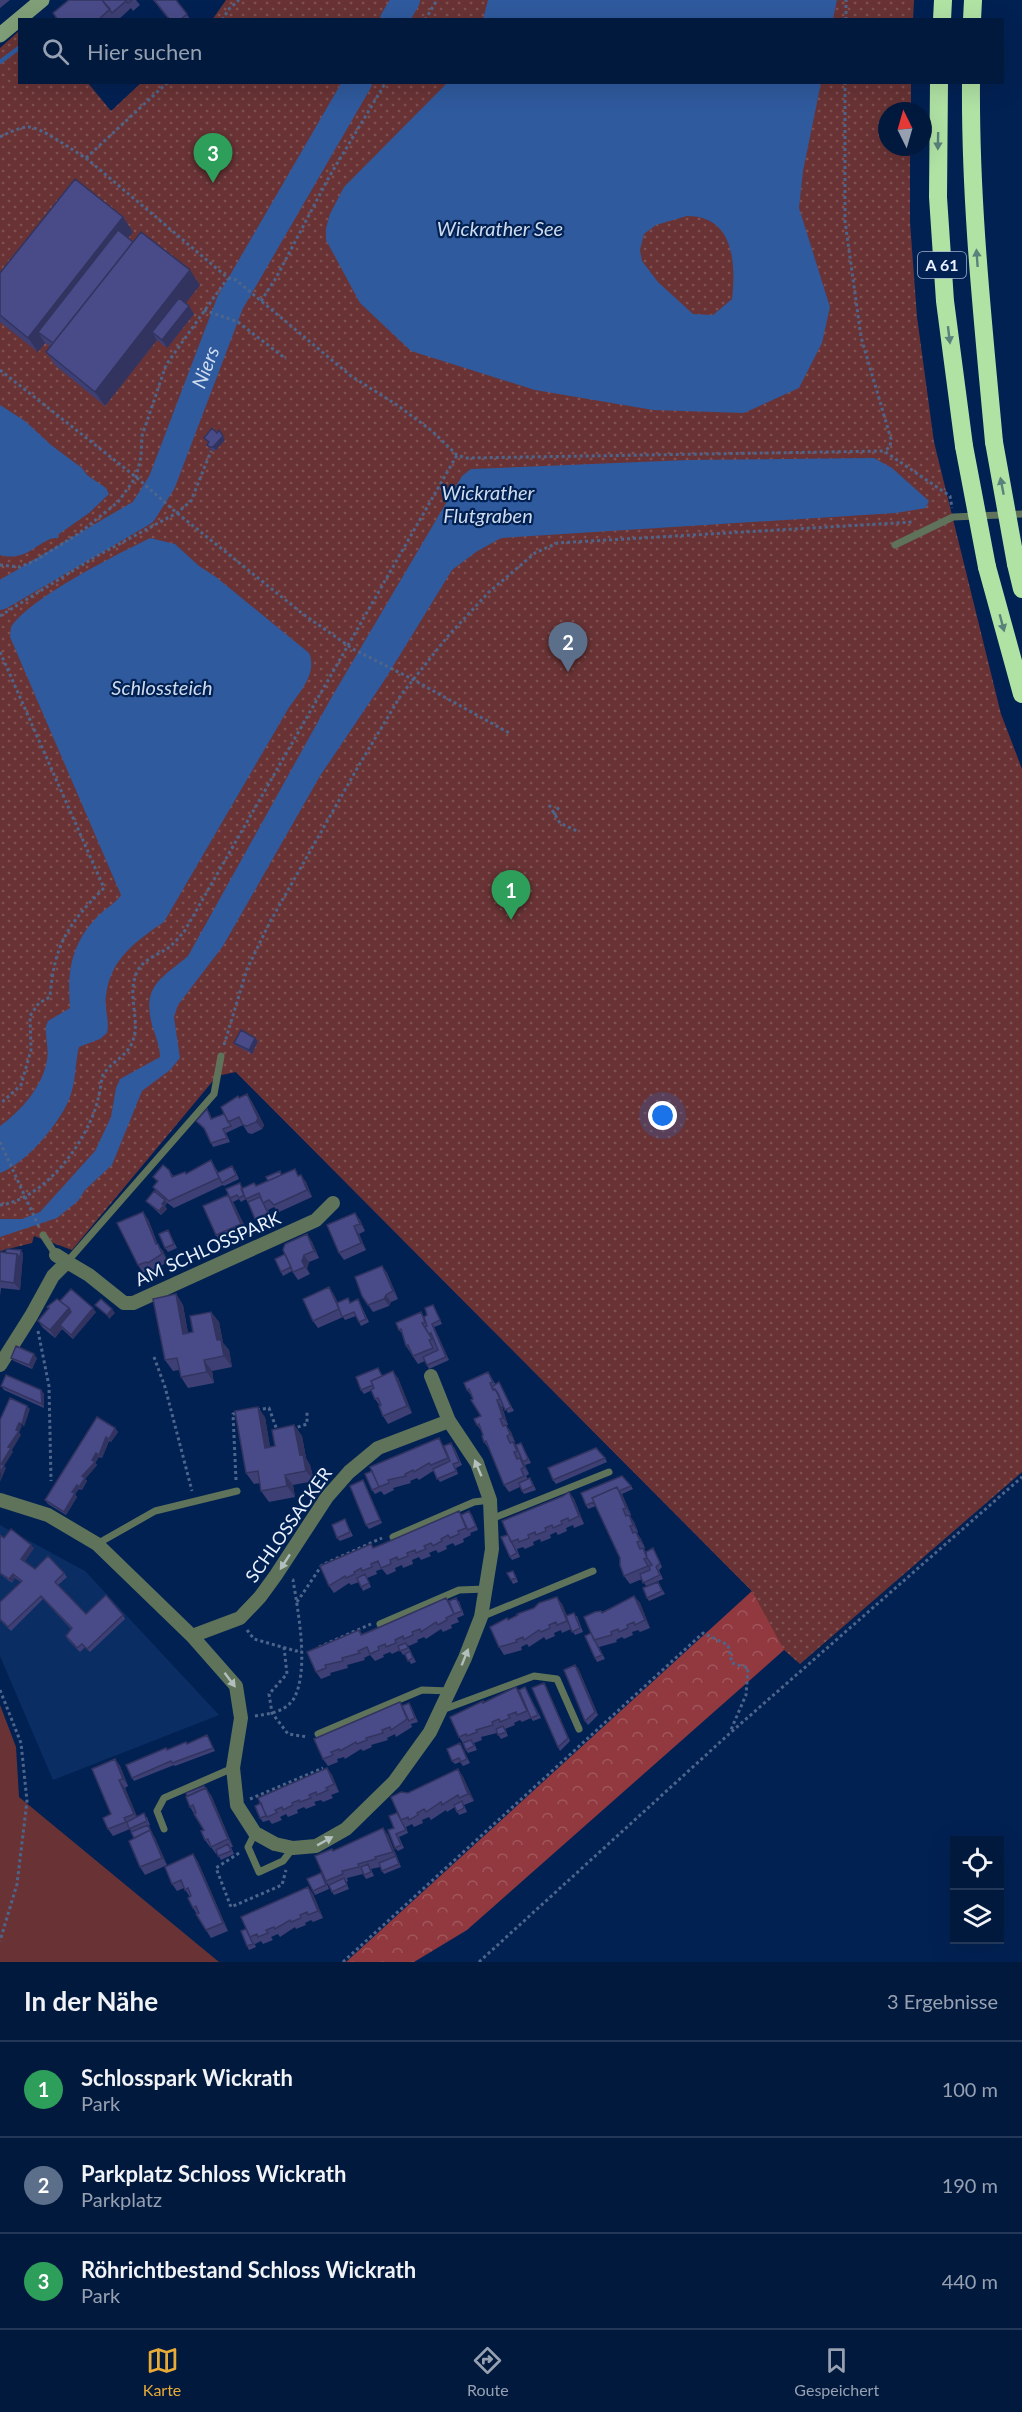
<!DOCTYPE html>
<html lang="de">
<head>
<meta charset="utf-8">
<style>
  :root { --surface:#02193e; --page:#102649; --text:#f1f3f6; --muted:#96a0b0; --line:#233858; --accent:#e8ab37 }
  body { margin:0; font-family:Lato,sans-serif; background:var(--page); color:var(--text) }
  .controls { position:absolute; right:18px; bottom:18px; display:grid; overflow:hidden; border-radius:0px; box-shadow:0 6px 24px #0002 }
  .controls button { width:54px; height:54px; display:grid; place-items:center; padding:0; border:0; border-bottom:2px solid var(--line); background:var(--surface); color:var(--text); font:30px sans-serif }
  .compass { position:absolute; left:878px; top:102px; width:54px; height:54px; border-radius:50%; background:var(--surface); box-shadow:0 6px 24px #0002; rotate:355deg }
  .you { position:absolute; left:663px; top:1116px; width:21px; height:21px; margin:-15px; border:4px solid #fff; border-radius:50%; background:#1a73e8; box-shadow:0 0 0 9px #1a73e833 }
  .badge { display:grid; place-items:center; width:39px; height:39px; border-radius:50%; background:var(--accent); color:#fff; font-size:20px; font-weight:700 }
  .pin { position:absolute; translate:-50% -50px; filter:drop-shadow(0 2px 3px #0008) }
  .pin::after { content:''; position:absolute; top:32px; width:21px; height:18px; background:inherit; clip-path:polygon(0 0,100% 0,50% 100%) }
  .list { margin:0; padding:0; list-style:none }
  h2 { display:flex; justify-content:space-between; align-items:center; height:78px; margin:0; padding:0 24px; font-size:26px }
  h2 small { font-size:20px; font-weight:400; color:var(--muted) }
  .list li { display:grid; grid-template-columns:39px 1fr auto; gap:18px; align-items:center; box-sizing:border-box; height:96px; padding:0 24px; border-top:2px solid var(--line) }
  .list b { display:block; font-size:22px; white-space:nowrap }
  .list p { margin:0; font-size:20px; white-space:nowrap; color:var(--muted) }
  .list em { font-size:20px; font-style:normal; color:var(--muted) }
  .icon { flex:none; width:33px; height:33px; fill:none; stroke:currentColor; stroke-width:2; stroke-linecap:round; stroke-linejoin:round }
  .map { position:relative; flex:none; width:1022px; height:1962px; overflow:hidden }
  .search { position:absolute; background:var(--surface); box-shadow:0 6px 24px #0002; left:18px; right:18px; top:18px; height:66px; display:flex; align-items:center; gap:15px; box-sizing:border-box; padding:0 21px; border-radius:0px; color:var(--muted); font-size:22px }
  .sheet { height:366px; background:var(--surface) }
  nav { display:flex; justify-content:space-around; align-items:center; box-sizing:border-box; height:84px; border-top:2px solid var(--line); background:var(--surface); font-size:16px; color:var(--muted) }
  nav a { display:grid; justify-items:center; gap:3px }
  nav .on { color:var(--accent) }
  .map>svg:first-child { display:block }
  .built { fill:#0a2d63 }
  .grass { fill:#693335 }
  .forest { fill:url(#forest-crowns) }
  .park { fill:url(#park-dots) }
  .water { fill:#2f5a9d; fill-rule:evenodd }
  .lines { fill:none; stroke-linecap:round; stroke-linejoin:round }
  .stream { stroke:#2f5a9d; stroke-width:4.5 }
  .river { stroke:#2f5a9d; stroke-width:28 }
  .path { stroke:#4d658b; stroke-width:3; stroke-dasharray:3 3; stroke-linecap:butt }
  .lane { stroke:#5f735a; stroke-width:7 }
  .street { stroke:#5f735a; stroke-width:14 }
  .secondary { stroke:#809f78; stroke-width:15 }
  .highway { stroke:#b0e2a4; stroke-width:18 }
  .highway-bridge { stroke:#b0e2a4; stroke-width:18 }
  .wall { fill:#3e4075 }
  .shaded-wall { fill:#32345f }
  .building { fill:#484b88; stroke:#32345f; stroke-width:1.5 }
  .oneway { fill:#59827c }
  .oneway2 { fill:#b2bfbc }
  .labels { text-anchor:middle; stroke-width:4.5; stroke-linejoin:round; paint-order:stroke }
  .shield { fill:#022153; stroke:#a4b3cb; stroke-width:1.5 }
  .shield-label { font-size:16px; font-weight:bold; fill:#e9f1fe }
  .street-label { font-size:18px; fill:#e9f1fe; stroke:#022153 }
  .water-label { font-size:20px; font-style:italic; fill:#cedbee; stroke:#022153 }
</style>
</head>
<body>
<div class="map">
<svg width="1022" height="1962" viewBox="0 0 1022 1962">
  <defs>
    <pattern id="forest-crowns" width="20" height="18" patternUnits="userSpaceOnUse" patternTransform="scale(1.5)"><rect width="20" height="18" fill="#91393e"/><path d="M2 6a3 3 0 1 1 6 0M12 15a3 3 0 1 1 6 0" fill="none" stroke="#a0565b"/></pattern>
    <pattern id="park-dots" width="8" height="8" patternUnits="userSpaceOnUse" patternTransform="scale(1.5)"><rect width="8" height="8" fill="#693335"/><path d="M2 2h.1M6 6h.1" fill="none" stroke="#7e5153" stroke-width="1.8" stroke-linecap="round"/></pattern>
  </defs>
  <rect width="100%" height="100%" fill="#022153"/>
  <!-- built -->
  <path class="built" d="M0,1525L85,1571L219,1715L53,1780L0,1656Z"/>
  <!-- grass -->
  <path class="grass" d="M0,1705L16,1747L19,1797L219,1962H0Z"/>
  <!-- forest -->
  <path class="forest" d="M236,1072L533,1165L785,1644L784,1650L467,1930L414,1962H346L752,1591Z"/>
  <!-- park -->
  <path class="park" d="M226,0H914L913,20H212Z
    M19,31L20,82L88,83L111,111L142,82L911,83V111H887V147H910V222L917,317L934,442L1001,714L1022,769V1472L800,1664L784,1650L752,1591L236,1072L217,1076L72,1250L34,1236L32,1243L0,1251V48Z"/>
  <!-- water -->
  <path class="water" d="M488,0H837L833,19H483Z
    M447,83H821L803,171L799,208L830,307L822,343L799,388L744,413L653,410L535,390L411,351L360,303L326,240V228L330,214L344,187ZM687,216C734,216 736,263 732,299L713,315L693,314L658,282L642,261L640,250L644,234L656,225Z
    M0,405L25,421L51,445L82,468L87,475L106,488L109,494L89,513L59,534L58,538C41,536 29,563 0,555Z
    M874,458L892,468L929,501L926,508L896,513L501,538L476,552L452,570L384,681L320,776L223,946L178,1005L174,1017L180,1058L170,1070L142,1091L112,1165L85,1190L78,1201L57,1218L0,1237V1219H22L40,1212L95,1151L111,1117L116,1088L120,1079L160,1057C160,1046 155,1035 152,1025C142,985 161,979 188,956L330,700L462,476L471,469L687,460Z
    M150,538L175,544L199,566L216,577L309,653C318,673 299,693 288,709L164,922C136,941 110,959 106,996C104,1008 110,1021 107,1033L100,1039L79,1047C75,1063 76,1079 71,1094C63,1120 26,1164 0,1173V1126C21,1111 43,1086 47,1060C49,1048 45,1037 46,1026L48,1021L70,1008C67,972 71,944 97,917C104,909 115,904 121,895L10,637L11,627C31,597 116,555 150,538Z"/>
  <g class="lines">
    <!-- stream -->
    <path class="stream" d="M0,62L20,47"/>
    <!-- river -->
    <g class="river">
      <path d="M394,20L406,0"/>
      <path id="s1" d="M0,596L143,512L162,482L230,303L358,82"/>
    </g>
    <!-- path -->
    <path class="path" d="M222,20L229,9L239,0
      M425,20L437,0
      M846,20V0
      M845,82V221L861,337L891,439L890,447L884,451
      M0,137C8,133 18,128 27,127C39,125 73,151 86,158L228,278L236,280L351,376L397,405L432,431L457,455L466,458L884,451L950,496L952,508
      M86,158L168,82
      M261,301L276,278L329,177L386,82
      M204,310L238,322L286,359
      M0,370L136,477L177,513L303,614L353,649L412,679L511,734
      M0,565L20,567L36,560L78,534L118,502L136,477L141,457L142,436L166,365L227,279
      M0,616L95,557L177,513L191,501L211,451
      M0,652L104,888C68,924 54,945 50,997L39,1003L30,1016L31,1050L21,1085L0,1104
      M549,805L560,823L579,832
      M554,815L560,805
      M224,1045L247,969L271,920L358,767L401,695L448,636L489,592L535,553L557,543L913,522
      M0,1142L39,1227
      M0,1205C39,1200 75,1156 90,1122C97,1107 100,1093 102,1077C109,1063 126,1057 132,1043C142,1021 125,995 138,970C144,959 158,955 168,948C174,944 179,937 184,932L457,455
      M38,1331L49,1386L51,1481
      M154,1357L165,1387L192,1491
      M257,1410L269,1408L278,1433
      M292,1429L307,1424V1410
      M236,1480L233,1414L238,1413
      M297,1602L322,1565L382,1538
      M247,1630L254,1639L296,1651L301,1649
      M284,1647L287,1674L269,1694L272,1713L288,1734L308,1737
      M319,1647L371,1624
      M0,1690L21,1743L27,1801L17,1884L0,1941
      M255,1716C269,1714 284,1712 293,1700C310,1672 298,1611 293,1580L290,1579
      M250,1799L323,1768
      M239,1853L216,1868L231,1907L282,1885L286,1870
      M343,1962L703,1633L728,1645L732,1663L748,1668L746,1695L730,1732
      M479,1962L729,1734L1022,1477"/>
    <!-- lane -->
    <path class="lane" d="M895,545L953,517L1022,514
      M43,1235L56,1255
      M67,1262L214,1094L221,1056
      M491,1519L609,1472
      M393,1537L474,1502L490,1500
      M97,1544L155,1511L237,1491
      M481,1617L593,1571
      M380,1624L459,1590L486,1589
      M442,1710L534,1676L557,1679L579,1729
      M318,1734L422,1690L450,1691
      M164,1829L157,1811L164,1798L233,1768
      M255,1833L248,1847L259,1872L283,1861L293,1848"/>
    <!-- street -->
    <path class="street" d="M67,1262L89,1275L124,1303H133L316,1220L333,1203
      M0,1365L31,1316L53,1276L67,1262L56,1255
      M431,1376L449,1421
      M0,1500L48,1515L97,1544L192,1636L236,1686L241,1718L233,1768L237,1805L255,1833L275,1844L293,1848L316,1846L346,1829L394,1782L430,1732L465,1658L481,1617L492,1549L490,1500L477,1463L449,1421L378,1448L349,1472L327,1497L276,1575L260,1597L240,1618L192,1636"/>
    <!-- secondary -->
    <path class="secondary" d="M0,35L42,0"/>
    <!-- highway -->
    <path class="highway" d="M942,20L943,0
      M972,20L973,0
      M939,82L938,197L945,301L964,446
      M971,82C970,203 983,322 994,442
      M1016,564L1022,589
      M987,567L1022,694"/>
    <!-- highway-bridge -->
    <path class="highway-bridge" d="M994,442L1016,564
      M964,446L987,567"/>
  </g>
  <!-- wall -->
  <path class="wall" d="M0,0H10L0,8Z
    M68,0H136L140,5L133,11L131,8L118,20H57L53,13Z
    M153,0H176L191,20H169Z
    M123,217L133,232L128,238L200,285L185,303L194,314L167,348L157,340L105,406L56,366L46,352L50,346L45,343L38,352L0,322V273Z
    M204,438L225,440L216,450L212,451L207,445L209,443Z
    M255,1038L258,1041L252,1054L237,1046L234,1043Z
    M247,1094L252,1102L264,1125L262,1129L252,1134L248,1133L243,1125L226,1133L230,1142L213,1147L205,1130L196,1121L209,1112L212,1119L224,1114L239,1098Z
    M211,1160L218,1172L235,1170L239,1179L224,1186L223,1185L174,1208L166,1202L167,1203L165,1206L167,1209L161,1215L149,1204L146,1201L156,1192L153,1187L157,1182L153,1177L169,1170L174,1177L187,1174Z
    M282,1174L300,1176L306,1182L312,1197L279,1212L274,1207L268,1210L271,1217L258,1222L246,1199L241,1202L239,1199L233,1202L247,1231L235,1237L237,1243L225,1249L216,1235L203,1206L243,1188L256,1186Z
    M355,1213L360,1220L365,1231L359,1234L366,1250L344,1260L339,1253Z
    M148,1219L158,1245L163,1251L168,1262L153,1270L151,1269L143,1273L138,1265Z
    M168,1230L177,1248L168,1252L165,1248Z
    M307,1234L312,1242L319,1258L309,1262L307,1269L310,1274L298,1280L292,1271L283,1276L281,1272L285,1254Z
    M21,1250L23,1254L20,1290L1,1288L0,1296V1252L6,1253Z
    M382,1266L387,1273L398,1299L391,1302L389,1306L373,1312L362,1296Z
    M329,1287L334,1295L338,1303H360L369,1322L361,1326L356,1316L345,1320L343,1317L318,1328L313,1321Z
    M176,1294L183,1305L188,1333L193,1332L211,1312L219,1322L223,1343L229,1350L232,1367L212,1371L214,1383L188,1388L181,1377L179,1370L173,1371L165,1360Z
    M60,1301L96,1312L73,1339L62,1329L55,1338L43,1328L38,1321L49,1309Z
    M433,1305L442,1324L434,1327L449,1360L429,1369L425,1361L418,1364L406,1346L403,1335L399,1330L421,1312L424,1317L427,1315Z
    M11,1358H37L32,1369L14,1361Z
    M378,1368L382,1376L398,1378L412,1413L388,1424L383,1416L380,1406L375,1399L372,1390L364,1394L361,1390Z
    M488,1372L496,1385L501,1386L514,1411L508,1413L504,1406L502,1407L508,1425H506L511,1432L515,1442H514L516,1445L521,1443L531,1463L525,1465L529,1474L526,1476L528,1479L532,1481L536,1490L524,1494L520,1487L509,1492L504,1485L489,1449L484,1442L482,1432L477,1425L481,1416L472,1397L467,1390Z
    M1,1386L41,1390L44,1394V1408L4,1390Z
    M265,1417L270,1447L275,1446L294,1425L302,1436L306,1458L310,1465L314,1481L293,1485L295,1497L269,1502L261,1491L260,1483L254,1484L246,1473Z
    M115,1428L118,1432L111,1442L109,1441L102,1458L99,1457L95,1463L97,1465L85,1479L87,1481L82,1490L79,1489L75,1494L77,1497L66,1515L48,1504L45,1500Z
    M445,1446L454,1447L462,1465L456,1468L458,1474L440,1482L433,1471L419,1480L417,1478L410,1481L411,1483L393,1488L394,1490L384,1495L381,1491L375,1494L372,1490Z
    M605,1458L607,1462L556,1484L553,1480Z
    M365,1484L382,1523L369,1529L366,1525Z
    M631,1486L633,1489L622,1494L631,1515L630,1516L634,1522L638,1532L637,1533L641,1539L645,1548L644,1549L646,1552L653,1548L662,1567L659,1570L663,1579L646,1586L642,1579L630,1584L624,1576L620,1558L596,1506L588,1509L586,1505Z
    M569,1492L574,1499L584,1524L574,1528L573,1525L566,1528L567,1531L558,1535L556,1532L550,1535L551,1538L541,1542L540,1539L533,1542L534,1545L525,1549L523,1547L517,1549L520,1557L512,1560L510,1557L508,1535Z
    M459,1511L461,1515L469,1511L472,1515L478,1530L470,1533L471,1535L463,1539L464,1542L455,1546L453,1543L446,1546L447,1549L438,1553L436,1550L429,1553L431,1556L421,1560L419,1557L412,1560L413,1564L403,1568L402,1565L395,1568L396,1571L387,1575L382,1569L376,1571L377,1574L367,1578L371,1587L363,1591L359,1582L351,1585L349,1583L334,1593L329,1586L371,1544L374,1548L383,1544Z
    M345,1519L353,1536L340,1541L337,1538Z
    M0,1535L4,1538L34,1548L25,1561L35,1569L64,1573L67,1577L58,1585L86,1614L123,1615L125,1619L90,1652L85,1647L80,1652L68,1640L66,1636L71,1629L43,1599L11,1631L0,1620V1602L21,1582L15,1578L12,1583L0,1574Z
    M515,1574L518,1582L513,1584L511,1580Z
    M658,1582L665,1594L649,1601L647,1598Z
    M634,1596L640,1603L650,1628L640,1632L638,1630L632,1632L633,1635L624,1639L622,1637L616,1640L617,1642L599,1647L605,1659L597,1662L595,1658L591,1633L602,1612Z
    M446,1598L449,1601H459L464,1615L457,1618L459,1622L451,1625L452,1628L443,1632L441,1629L426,1639L424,1637L417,1640L418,1642L409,1646L407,1644L416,1662L411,1664L405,1654L403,1655L400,1650L392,1654L390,1652L383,1655L384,1657L375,1661L370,1655L364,1658L365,1660L347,1665L348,1668L330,1673L331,1675L321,1679L316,1672L359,1630L362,1634Z
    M562,1604L567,1616H577L583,1632L575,1635L571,1629L562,1633L561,1630L554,1633L555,1636L546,1640L544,1637L529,1647L527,1644L521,1647L522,1650L504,1655L499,1647L508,1620Z
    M578,1668L598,1715L588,1725L585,1721Z
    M546,1686L570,1741L560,1751L558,1747Z
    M525,1687L541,1718L533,1721L531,1718L522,1722L520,1720L514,1723L515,1725L505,1729L508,1736L501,1739L497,1733L481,1737L482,1740L474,1743L477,1750L468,1753L466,1750L463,1743L459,1737L484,1702L519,1690Z
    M402,1706H411L418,1722L411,1724L412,1727L396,1737L395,1734L387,1738L388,1740L371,1745L372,1747L363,1751L361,1749L345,1759L344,1757L337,1759L338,1762L328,1766L323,1759L314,1739Z
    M207,1735L215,1751L175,1766L174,1765L134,1781L132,1778L167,1750L187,1744Z
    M462,1747L470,1763L463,1766L460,1762L455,1764L452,1761Z
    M115,1759L120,1766L128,1786L125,1788L137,1817H147L150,1825L148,1826L155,1838L167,1865L145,1875L140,1867L134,1838L130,1829L113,1836L108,1829L111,1814Z
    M327,1768L332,1775L339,1792L331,1795L333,1798L323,1802L321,1800L314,1802L316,1805L306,1809L304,1807L297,1810L298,1813L288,1817L286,1814L280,1817L282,1820L272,1824L269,1820L263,1822L260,1818L261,1803Z
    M458,1769L463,1777L474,1801L464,1805L467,1812L459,1815L455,1807L447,1812L446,1810L431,1820L429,1817L422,1820L423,1823L414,1827L412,1824L406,1827L408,1833L399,1837L404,1848L398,1851L395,1848L394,1828L397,1813L408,1793Z
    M211,1795L233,1847H231L234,1854L221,1860L217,1853L216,1854L211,1847H210L205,1840L204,1830L190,1807Z
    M383,1828L388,1835L401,1867L384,1874L380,1867L371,1869L374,1876L366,1879L363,1874L347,1878L348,1881L346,1882L349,1889L334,1895L326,1881L333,1851Z
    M193,1854L198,1862L228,1931L211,1938L196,1914H197L193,1908L190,1897L184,1888L177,1891L172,1884Z
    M324,1876L329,1889L315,1895L313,1891Z
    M308,1887L313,1894L323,1918L313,1922L311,1920L305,1923L306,1925L296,1929L295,1927L280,1937L278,1934L271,1937L273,1940L263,1944L261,1941L255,1944L254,1943L256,1947L249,1950L247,1946L246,1929Z"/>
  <!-- shaded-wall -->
  <path class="shaded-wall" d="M123,217L133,232L48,339L38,332L45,343L38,352L28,338Z
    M190,270L200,285L159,338L152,332L157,340L105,406L95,392Z
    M189,306L194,314L167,348L162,340Z
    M219,430L225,440L216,450L213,447Z
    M255,1038L258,1041L252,1054L249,1050Z
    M247,1094L252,1102L264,1125L262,1129L256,1122Z
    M301,1175L306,1182L312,1197L307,1190Z
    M228,1195L233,1202L247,1231L241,1224Z
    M165,1200L167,1203L165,1206L167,1209L161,1215L159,1211L162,1204Z
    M143,1212L148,1219L158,1245L163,1251L168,1262L156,1244Z
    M355,1213L360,1220L365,1231L360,1224Z
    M354,1226L359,1234L366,1250L361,1243Z
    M307,1234L312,1242L319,1258L314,1251Z
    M21,1250L23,1254L20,1290L14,1283L17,1254Z
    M304,1255L309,1262L307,1269L310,1274L305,1267L302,1261Z
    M382,1266L387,1273L398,1299L393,1291Z
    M329,1287L334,1295L344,1316L339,1309Z
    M176,1294L183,1305L190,1345L183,1334Z
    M386,1295L391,1302L389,1306L384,1299Z
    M69,1308L74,1316L60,1325L62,1329L55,1338L50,1330Z
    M93,1308L96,1312L73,1339L71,1335Z
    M112,1309L115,1313L109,1319L107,1315Z
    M211,1312L219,1322L223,1343L229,1350L232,1367L224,1356L217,1340Z
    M432,1324L434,1327L449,1360L446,1357Z
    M34,1354L37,1358L32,1369L29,1365Z
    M204,1360L212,1371L214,1383L207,1372Z
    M393,1371L398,1378L412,1413L407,1406Z
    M41,1390L44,1394V1408L42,1404Z
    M497,1400L502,1407L508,1425L503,1418Z
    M27,1406L30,1409L24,1427L22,1424Z
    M258,1407L265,1417L272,1459L265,1448Z
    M19,1423L22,1426L19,1432L21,1435L12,1450L13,1452L4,1466L6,1468L0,1482L1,1464Z
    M294,1425L302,1436L306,1458L310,1465L314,1481L306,1471L300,1455Z
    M506,1425L511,1432L515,1442L510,1434Z
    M115,1428L118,1432L111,1442L109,1439Z
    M106,1437L109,1441L102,1458L99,1455Z
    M96,1453L99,1457L95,1463L97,1465L85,1479L87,1481L82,1490L79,1487L82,1476Z
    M520,1458L525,1465L529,1474L524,1467Z
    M285,1475L293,1485L295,1497L287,1486Z
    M363,1480L365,1484L382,1523L380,1520Z
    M77,1485L79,1489L75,1494L77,1497L66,1515L64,1512L72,1492Z
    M617,1487L622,1494L631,1515L626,1508Z
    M569,1492L574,1499L584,1524L579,1516Z
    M629,1515L634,1522L638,1532L633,1525Z
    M636,1532L641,1539L645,1548L640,1541Z
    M31,1545L34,1548L24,1562L21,1559Z
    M13,1574L15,1578L12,1583L9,1579Z
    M634,1596L640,1603L650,1628L645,1620Z
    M557,1597L562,1604L572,1628L567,1621Z
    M575,1665L578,1668L598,1715L595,1712Z
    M544,1683L546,1686L570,1741L568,1738Z
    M115,1759L120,1766L128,1786L123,1779Z
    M327,1768L332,1775L339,1792L334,1784Z
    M458,1769L463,1777L474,1801L468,1794Z
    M119,1780L125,1788L139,1821L134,1814Z
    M206,1788L211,1795L233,1847L228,1839Z
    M148,1825L155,1838L167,1865L162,1858Z
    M383,1828L388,1835L401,1867L393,1852Z
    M193,1854L198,1862L228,1931L223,1923Z
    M308,1887L313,1894L323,1918L318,1911Z"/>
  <!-- building -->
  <path class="building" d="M69,0H102L110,9L98,20H58L53,13Z
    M102,0H132L128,3L126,1L112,13Z
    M154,0H176L187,14L180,20H170Z
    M75,179L123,217L28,338L0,315V273Z
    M118,230L133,242L53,343L38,332Z
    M141,232L190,270L95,392L46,352Z
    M179,298L189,306L162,340L152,332Z
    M212,428L217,433L219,430L223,436L213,447H210L207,445L209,442L204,438Z
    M241,1030L255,1038L249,1050L234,1043Z
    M247,1094L258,1118L256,1122L247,1126L243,1125L239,1117L228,1122L221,1107L238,1096L239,1098Z
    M207,1109L211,1119L224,1114L231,1126L223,1129L227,1138L211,1143L204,1128L196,1121Z
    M211,1160L219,1178L169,1201L153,1187L158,1181L153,1177L163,1165L169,1170L172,1177L185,1172L186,1174Z
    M232,1166L236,1175L222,1183L217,1173Z
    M295,1169L298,1176L301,1175L307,1190L274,1205L269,1200L263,1203L259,1193L246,1199L241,1189L254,1183L256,1186Z
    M280,1171L281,1175L268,1181L266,1177Z
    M240,1183L244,1195L239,1198L237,1195L230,1198L226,1189Z
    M154,1191L165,1200L162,1204L164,1205L159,1211L146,1201Z
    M228,1195L241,1224L216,1235L203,1206Z
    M260,1197L268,1213L255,1219L248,1202Z
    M143,1212L156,1244H158L162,1254L148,1263L146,1262L138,1265L117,1223Z
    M355,1213L360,1224L354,1226L361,1243L339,1253L327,1225Z
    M168,1230L174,1244L165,1248L159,1234Z
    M232,1233L235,1240L222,1245L219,1239Z
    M307,1234L314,1251L304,1255L302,1261L305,1267L293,1272L283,1250L285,1244Z
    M6,1249L21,1250L20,1258L17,1254L6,1253Z
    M0,1252L17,1254L14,1283L0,1281Z
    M285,1254L291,1267L281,1272L275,1259Z
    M382,1266L393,1291L386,1295L384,1299L368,1305L362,1296L355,1277Z
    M329,1287L339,1309L313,1321L303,1299Z
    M71,1289L93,1308L71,1335L60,1325L71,1312L69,1308L60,1301Z
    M176,1294L183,1334L193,1332L190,1316L211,1312L217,1340H221L224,1356L204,1360L207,1372L181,1377L177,1358L165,1360L153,1299Z
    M348,1298L350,1303L358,1299L366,1319L359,1322L354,1312L342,1317L337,1303Z
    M57,1299L69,1308L50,1330L38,1321L49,1308L47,1307Z
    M101,1299L112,1309L107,1315L95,1305Z
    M433,1305L440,1320L432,1324L446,1357L427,1365L423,1357L438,1350L431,1333L429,1334L425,1327L427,1326L424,1317L427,1315L425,1308Z
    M421,1312L425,1322L422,1323L432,1339L429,1340L433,1348L413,1356L408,1345L406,1346L401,1329L399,1330L396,1323Z
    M16,1346L34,1354L29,1365L11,1358Z
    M378,1368L382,1376L371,1381L373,1385L361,1390L356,1377Z
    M393,1371L407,1406L383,1416L379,1406L381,1405L378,1398L375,1399L371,1390L374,1388L371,1381Z
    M488,1372L493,1382L490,1383L493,1390L495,1389L500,1399L497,1400L503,1418L500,1419L503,1426L506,1425L510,1434L507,1436L510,1443L513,1442L517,1451L514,1452L517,1459L520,1458L524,1467L521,1469L524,1476L504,1485L486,1441L484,1442L482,1436L483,1435L479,1424L477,1425L474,1419L481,1416L471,1400L473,1399L469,1389L467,1390L464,1383Z
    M6,1375L41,1390L42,1404L1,1386Z
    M499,1382L511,1407L505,1410L498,1393L495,1389L494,1390L492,1387Z
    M10,1398L27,1406L22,1424L19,1423L16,1430L19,1431L8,1447L11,1448L1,1464L4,1465L0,1473V1420Z
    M258,1407L265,1448L275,1446L272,1430L294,1425L300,1455L303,1454L306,1471L285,1475L287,1486L261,1491L258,1471L246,1473L235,1411Z
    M97,1417L115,1428L109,1439L106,1437L99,1455L96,1453L92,1460L95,1462L82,1476L85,1478L79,1487L77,1485L72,1492L75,1493L64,1512L45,1500Z
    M439,1438L448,1458L431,1465L429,1463L414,1472L413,1470L405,1474L406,1476L388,1480L389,1483L379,1487L370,1467Z
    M451,1443L459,1462L453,1464L456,1471L437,1479L433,1469L450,1461L444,1446Z
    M521,1443L528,1459L523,1462L516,1445Z
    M596,1448L605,1458L553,1480L548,1468Z
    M372,1471L379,1487L372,1490L365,1474Z
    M622,1476L631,1486L619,1491L617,1487L592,1498L594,1502L586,1505L581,1493Z
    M530,1478L533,1486L522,1491L519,1483Z
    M363,1480L380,1520L366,1525L350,1486Z
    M617,1487L626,1508L623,1509L626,1516L629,1515L633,1525L630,1526L633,1533L636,1532L640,1541L637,1542L640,1549L643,1548L647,1558L644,1559L648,1566L624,1576L620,1565V1558L592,1498Z
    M569,1492L579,1516L569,1521L568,1518L561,1521L562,1524L553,1528L552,1525L545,1528L546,1531L536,1535L535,1532L528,1535L529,1538L519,1542L518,1539L511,1542L502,1521L563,1496Z
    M459,1511L466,1528L458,1531L459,1534L450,1538L448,1535L441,1539L442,1541L433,1546L431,1543L424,1546L426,1549L416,1553L415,1550L407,1553L408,1556L398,1560L397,1557L390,1560L391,1564L381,1568L378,1561L371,1564L372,1567L362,1571L361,1568L354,1572L355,1574L346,1578L345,1576L329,1586L320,1566L371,1544L373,1548L383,1544Z
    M469,1511L476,1526L468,1530L461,1515Z
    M345,1519L350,1532L337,1538L332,1525Z
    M11,1529L31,1545L21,1559L35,1569L48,1556L64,1573L55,1582L86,1614L106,1595L123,1615L87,1649L82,1644L77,1648L66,1636L72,1628L41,1596L8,1627L0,1619V1602L22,1581L13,1574L9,1579L0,1573V1535L4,1538Z
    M508,1535L517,1553L510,1557L501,1537Z
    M653,1548L660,1563L656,1567L660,1575L643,1583L640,1574L650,1570L649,1566H650L652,1565L647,1558L646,1552Z
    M513,1571L516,1578L511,1580L507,1573Z
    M365,1574L369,1583L361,1587L357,1578Z
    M658,1582L662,1591L647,1598L643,1588Z
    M634,1596L645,1620L635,1625L634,1622L627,1625L628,1628L619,1632L618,1629L611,1632L612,1635L594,1640L584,1617L595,1612L601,1611L602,1613Z
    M557,1597L567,1621L557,1625L556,1622L549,1625L550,1628L541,1632L539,1630L524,1640L523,1637L516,1640L517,1642L499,1647L490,1627L507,1618L508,1620L518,1615L517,1614L534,1608L539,1603Z
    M446,1598L454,1614L446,1618L447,1620L438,1625L436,1622L421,1632L420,1629L412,1632L413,1635L404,1639L403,1636L395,1640L396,1643L386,1647L385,1644L378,1647L379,1650L370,1654L367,1647L358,1651L360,1653L342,1658L343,1661L325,1665L326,1668L316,1672L307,1652L359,1630L361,1635L371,1631Z
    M456,1598L462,1611L454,1614L449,1601Z
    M574,1613L580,1628L572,1632L566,1616Z
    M591,1633L602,1655L595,1658L585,1636Z
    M406,1643L408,1648L400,1651L398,1646Z
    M410,1651L413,1658L408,1661L405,1654Z
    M575,1665L595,1712L585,1721L564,1670Z
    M544,1683L568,1738L558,1747L532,1688Z
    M516,1687L527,1711L517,1715L516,1712L508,1715L510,1718L500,1722L499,1719L492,1722L493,1725L476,1730L477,1732L467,1736L466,1734L459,1737L450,1717L483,1701V1703Z
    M525,1687L538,1715L531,1718L519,1690Z
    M400,1702L407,1719L391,1730L390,1727L382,1730L383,1733L366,1738L367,1740L357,1744L356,1742L340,1751L339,1749L331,1752L333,1755L323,1759L314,1739Z
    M409,1703L415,1718L409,1721L402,1706Z
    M503,1726L506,1732L498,1735L496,1729Z
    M207,1735L213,1748L172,1763L171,1761L132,1778L126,1765L166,1748L167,1750L186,1742L187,1744Z
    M471,1740L474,1746L466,1750L463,1743Z
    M460,1743L467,1759L461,1762L459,1758L452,1761L447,1749Z
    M115,1759L123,1779L119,1780L134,1814L124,1818L126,1822L108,1829L103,1818L111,1814L92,1769Z
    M327,1768L334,1784L326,1788L328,1790L317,1795L316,1792L309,1795L311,1798L300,1802L299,1800L292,1803L293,1805L283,1810L282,1807L275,1810L277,1813L267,1817L258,1798Z
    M458,1769L468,1794L459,1798L458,1795L442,1805L441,1802L426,1812L424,1809L417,1813L418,1815L409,1820L408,1817L401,1820L391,1797L401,1792L408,1793Z
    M204,1786L205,1788L187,1796L186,1793Z
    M206,1788L228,1839L211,1847L208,1839L205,1840L201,1831L204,1830L194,1814L196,1813L193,1805L190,1807L186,1797Z
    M462,1801L464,1808L457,1812L454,1805Z
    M261,1803L266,1816L260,1818L255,1806Z
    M144,1813L147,1821L129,1829L127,1822Z
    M397,1813L406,1830L396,1834L401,1845L395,1848L388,1830L394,1828L389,1816Z
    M148,1825L152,1834L150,1830L134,1838L131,1832Z
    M383,1828L393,1852L375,1857L376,1859L358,1864L359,1867L342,1871L343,1874L326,1881L315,1856L332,1849L333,1851Z
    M150,1830L162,1858L140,1867L129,1841Z
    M228,1844L231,1851L218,1856L216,1850Z
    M193,1854L223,1923L206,1930L196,1914L199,1913L196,1906L193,1908L188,1898L191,1896L188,1888L185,1890L181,1880L172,1884L165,1867Z
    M396,1856L399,1864L382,1871L379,1863Z
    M368,1864L371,1872L364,1875L361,1867Z
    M321,1873L326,1885L313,1891L307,1879Z
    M344,1878L347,1885L332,1892L329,1885Z
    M308,1887L318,1911L308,1915L307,1912L300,1915L301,1918L291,1922L290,1920L275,1929L274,1927L266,1930L268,1933L258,1937L257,1934L250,1937L241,1917Z
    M246,1929L253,1944L247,1946L241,1931Z"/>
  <!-- one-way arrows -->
  <defs><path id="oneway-solid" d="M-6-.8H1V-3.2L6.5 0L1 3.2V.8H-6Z" transform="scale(1.5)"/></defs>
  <g class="oneway">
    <use href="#oneway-solid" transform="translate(938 141) rotate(91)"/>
    <use href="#oneway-solid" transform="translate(977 258) rotate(-94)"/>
    <use href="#oneway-solid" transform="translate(949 335) rotate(83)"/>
    <use href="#oneway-solid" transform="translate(1002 486) rotate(-101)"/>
    <use href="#oneway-solid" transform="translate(1002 623) rotate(75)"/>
  </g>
  <g class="oneway2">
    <use href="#oneway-solid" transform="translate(478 1468) rotate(-113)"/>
    <use href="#oneway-solid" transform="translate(285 1562) rotate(123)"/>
    <use href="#oneway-solid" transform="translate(465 1657) rotate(-68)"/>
    <use href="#oneway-solid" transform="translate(230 1680) rotate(53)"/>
    <use href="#oneway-solid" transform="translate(325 1841) rotate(-29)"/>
  </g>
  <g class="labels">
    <!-- shield labels -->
    <rect class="shield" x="918" y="252" width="48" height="26" rx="4.5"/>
    <g class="shield-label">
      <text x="942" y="271">A 61</text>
    </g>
    <!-- street labels -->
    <g class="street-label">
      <text transform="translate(208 1249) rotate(-24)" y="6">AM SCHLOSSPARK</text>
      <text transform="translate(289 1525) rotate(-55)" y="6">SCHLOSSACKER</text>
    </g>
    <!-- water labels -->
    <g class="water-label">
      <text x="500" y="236">Wickrather See</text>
      <text dy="7" stroke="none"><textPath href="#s1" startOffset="324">Niers</textPath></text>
      <text x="488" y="500">Wickrather<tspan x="488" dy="23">Flutgraben</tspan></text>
      <text x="162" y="695">Schlossteich</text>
    </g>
  </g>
</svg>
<div class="controls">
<button><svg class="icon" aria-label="locate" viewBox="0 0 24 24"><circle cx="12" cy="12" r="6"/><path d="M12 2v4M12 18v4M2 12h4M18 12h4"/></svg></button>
<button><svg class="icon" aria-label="layers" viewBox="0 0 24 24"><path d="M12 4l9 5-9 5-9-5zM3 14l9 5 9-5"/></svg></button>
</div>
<svg class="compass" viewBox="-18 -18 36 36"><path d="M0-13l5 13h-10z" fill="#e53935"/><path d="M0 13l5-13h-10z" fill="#96a0b0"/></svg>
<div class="you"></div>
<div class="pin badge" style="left:511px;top:920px;background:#2e9e5b">1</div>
<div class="pin badge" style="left:568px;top:672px;background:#5c6f8a">2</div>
<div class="pin badge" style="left:213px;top:183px;background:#2e9e5b">3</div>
<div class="search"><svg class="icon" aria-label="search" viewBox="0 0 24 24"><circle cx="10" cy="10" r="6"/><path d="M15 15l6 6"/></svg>Hier suchen</div>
</div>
<section class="sheet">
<h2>In der Nähe<small>3 Ergebnisse</small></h2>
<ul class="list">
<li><span class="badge" style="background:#2e9e5b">1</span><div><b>Schlosspark Wickrath</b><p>Park</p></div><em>100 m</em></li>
<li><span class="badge" style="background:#5c6f8a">2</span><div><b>Parkplatz Schloss Wickrath</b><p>Parkplatz</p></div><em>190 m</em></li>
<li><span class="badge" style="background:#2e9e5b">3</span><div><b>Röhrichtbestand Schloss Wickrath</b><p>Park</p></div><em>440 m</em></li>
</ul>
</section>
<nav>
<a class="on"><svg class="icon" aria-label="map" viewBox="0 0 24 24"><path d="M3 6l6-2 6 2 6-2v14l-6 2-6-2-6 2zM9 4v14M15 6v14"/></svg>Karte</a>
<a><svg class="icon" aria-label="directions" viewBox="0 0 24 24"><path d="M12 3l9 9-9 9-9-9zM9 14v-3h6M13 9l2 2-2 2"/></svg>Route</a>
<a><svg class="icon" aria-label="saved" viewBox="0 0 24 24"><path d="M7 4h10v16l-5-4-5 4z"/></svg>Gespeichert</a>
</nav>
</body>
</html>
